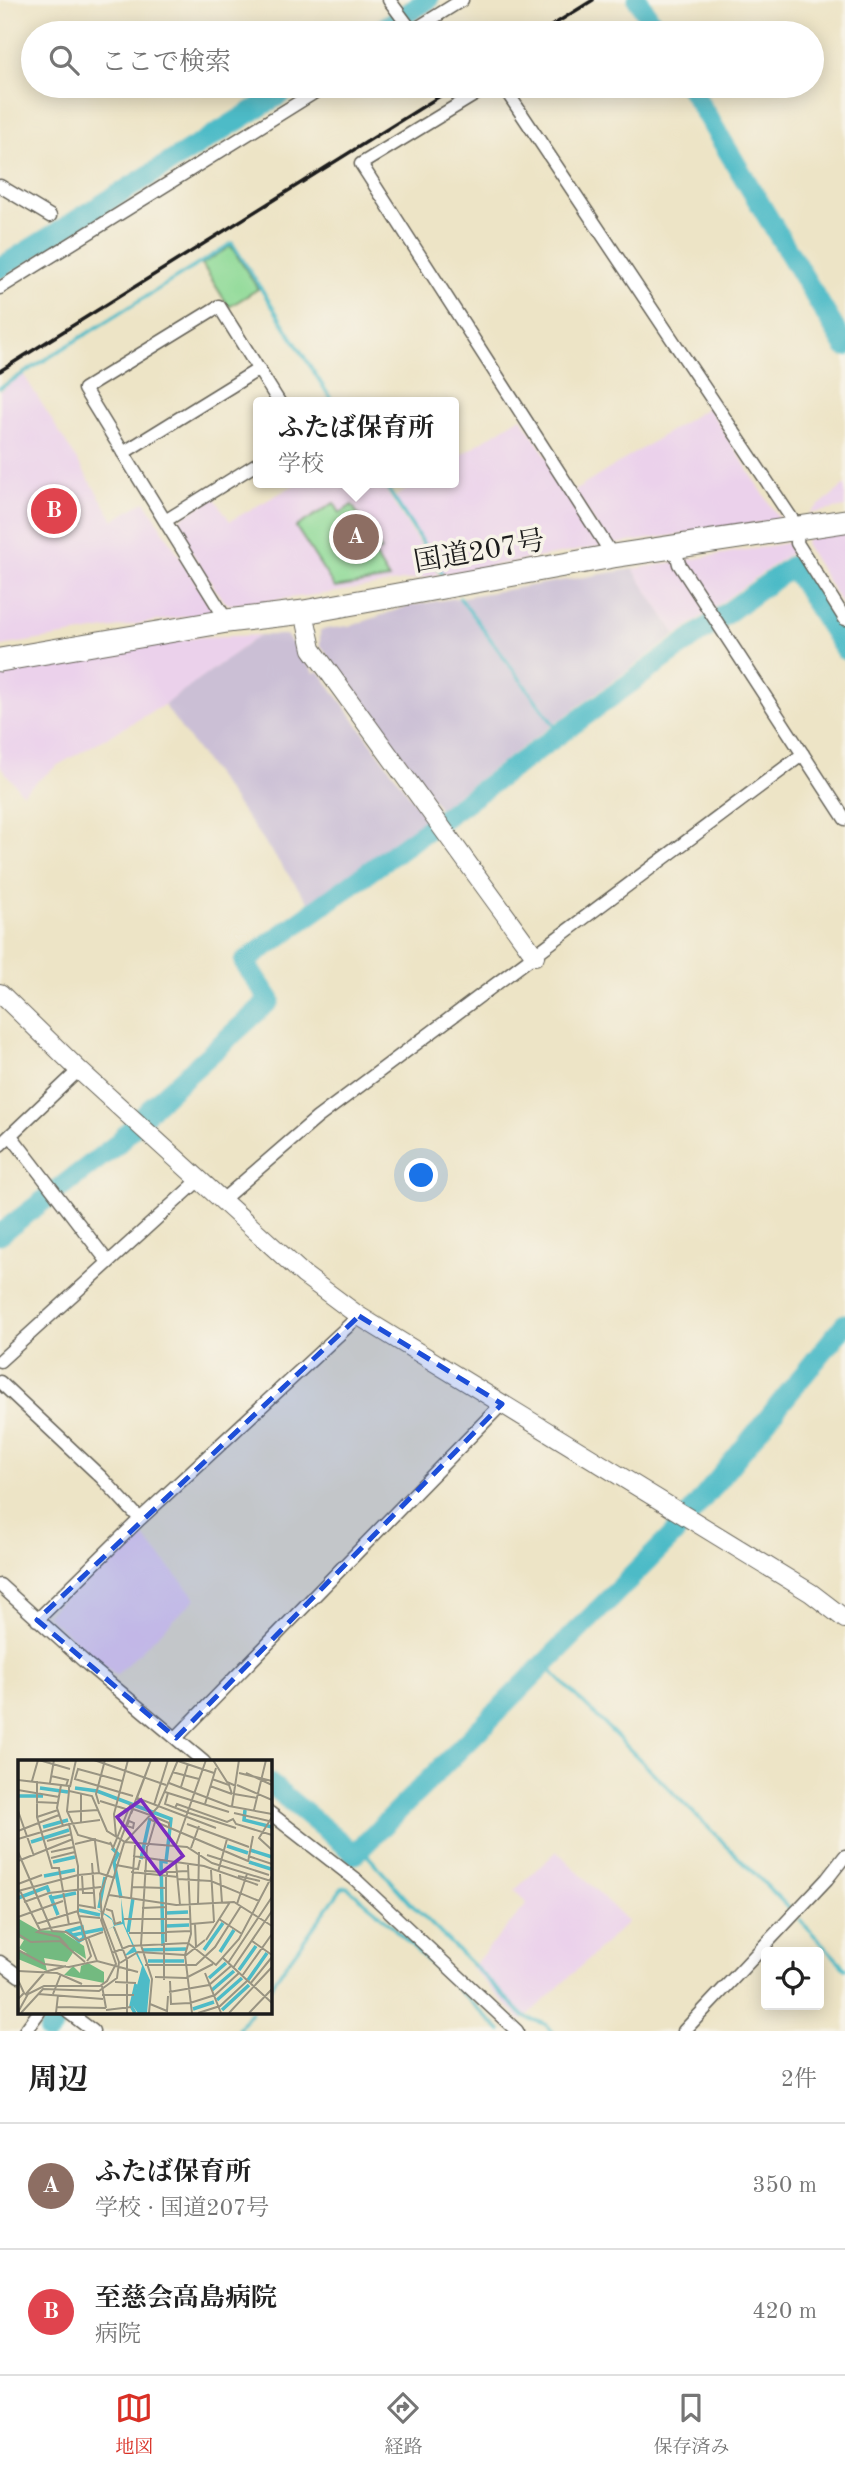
<!DOCTYPE html>
<html lang="ja">
<head>
<meta charset="utf-8">
<style>
  :root { --surface:#fff; --page:#f2f2f2; --text:#222; --muted:#767676; --line:#e0e0e0; --accent:#d93025 }
  body { margin:0; font-family:"Old Standard TT","Noto Serif JP",serif; background:var(--page); color:var(--text) }
  .controls { position:absolute; right:21px; bottom:21px; display:grid; overflow:hidden; border-radius:7px; box-shadow:0 4px 18px #0003 }
  .controls button { width:63px; height:63px; display:grid; place-items:center; padding:0; border:0; border-bottom:2px solid var(--line); background:var(--surface); color:var(--text); font:35px sans-serif }
  .you { position:absolute; left:422px; top:1176px; width:24px; height:24px; margin:-18px; border:5px solid #fff; border-radius:50%; background:#1a73e8; box-shadow:0 0 0 10px #1a73e833 }
  .badge { display:grid; place-items:center; width:46px; height:46px; border-radius:50%; background:var(--accent); color:#fff; font-size:23px; font-weight:700 }
  .pin { position:absolute; translate:-50% -50%; border:4px solid #fff; box-shadow:0 2px 7px #0006 }
  .popup { position:absolute; left:253px; top:397px; width:206px; height:91px; box-sizing:border-box; display:grid; place-content:center; border-radius:7px; background:var(--surface); filter:drop-shadow(0 2px 5px #0005); font-size:23px; white-space:nowrap; color:var(--muted) }
  .popup b { font-size:26px; color:var(--text) }
  .popup::after { content:''; position:absolute; left:50%; top:100%; margin-left:-14px; border:14px solid transparent; border-top-color:var(--surface) }
  .list { margin:0; padding:0; list-style:none }
  h2 { display:flex; justify-content:space-between; align-items:center; height:91px; margin:0; padding:0 28px; font-size:30px }
  h2 small { font-size:23px; font-weight:400; color:var(--muted) }
  .list li { display:grid; grid-template-columns:46px 1fr auto; gap:21px; align-items:center; box-sizing:border-box; height:126px; padding:0 28px; border-top:2px solid var(--line) }
  .list b { display:block; font-size:26px; white-space:nowrap }
  .list p { margin:0; font-size:23px; white-space:nowrap; color:var(--muted) }
  .list em { font-size:23px; font-style:normal; color:var(--muted) }
  .icon { flex:none; width:38px; height:38px; fill:none; stroke:currentColor; stroke-width:2; stroke-linecap:round; stroke-linejoin:round }
  .map { position:relative; flex:none; width:845px; height:2031px; overflow:hidden }
  .search { position:absolute; background:var(--surface); box-shadow:0 4px 18px #0003; left:21px; right:21px; top:21px; height:77px; display:flex; align-items:center; gap:18px; box-sizing:border-box; padding:0 24px; border-radius:38px; color:var(--muted); font-size:26px }
  .sheet { height:343px; background:var(--surface) }
  nav { display:flex; justify-content:space-around; align-items:center; box-sizing:border-box; height:98px; border-top:2px solid var(--line); background:var(--surface); font-size:19px; color:var(--muted) }
  nav a { display:grid; justify-items:center; gap:4px }
  nav .on { color:var(--accent) }
  .map>svg:first-child { display:block }
  .built { fill:#ebd1eb }
  .industrial { fill:#cbbfd5 }
  .green { fill:#8fda97; stroke:#567b5a; stroke-width:2 }
  .lines { fill:none; stroke-linecap:round; stroke-linejoin:round }
  .stream { stroke:#4ebbc7; stroke-width:3.5 }
  .river { stroke:#4ebbc7; stroke-width:21 }
  .street-casing { stroke:#656258; stroke-width:15 }
  .secondary-casing { stroke:#656258; stroke-width:20 }
  .highway-casing { stroke:#656258; stroke-width:25 }
  .street { stroke:#fff; stroke-width:12 }
  .secondary { stroke:#fff; stroke-width:18 }
  .highway { stroke:#fff; stroke-width:23 }
  .rail { stroke:#1c1c1c; stroke-width:3.5 }
  .marked { fill:#1d4ed8; fill-opacity:0.2; stroke:#1d4ed8; stroke-width:5; stroke-dasharray:14 9; stroke-linejoin:round }
  .labels { text-anchor:middle; stroke-width:7; stroke-linejoin:round; paint-order:stroke }
  .street-label { font-size:28px; fill:#1c1c1c; stroke:#f7f3e8 }
  .inset-river { fill:none; stroke:#4ebbc7; stroke-width:3.5 }
  .inset-road { fill:none; stroke:#999482; stroke-width:2 }
  .view { fill:#7b2cbf; fill-opacity:0.15; stroke:#7b2cbf; stroke-width:3.5 }
  .inset-edge { fill:none; stroke:#1c1c1c; stroke-width:3.5 }
</style>
</head>
<body>
<div class="map">
<svg width="845" height="2031" viewBox="0 0 845 2031">
  <rect width="100%" height="100%" fill="#f7f3e8"/>
  <filter id="ink" filterUnits="userSpaceOnUse"><feTurbulence type="fractalNoise" baseFrequency=".0143" numOctaves="2"/><feDisplacementMap in="SourceGraphic" scale="14" xChannelSelector="R" yChannelSelector="G"/><feConvolveMatrix kernelMatrix="1 2 1 2 8 2 1 2 1" color-interpolation-filters="sRGB"/></filter>
  <filter id="wash" filterUnits="userSpaceOnUse"><feTurbulence type="fractalNoise" baseFrequency=".00686" numOctaves="4" result="noise"/><feDisplacementMap in="SourceGraphic" scale="28" xChannelSelector="R" yChannelSelector="G"/><feGaussianBlur stdDeviation="1.57" result="paint"/><feColorMatrix in="noise" values="0 0 0 0 0 0 0 0 0 0 0 0 0 0 0 0 0 1.4 0 .05"/><feComposite in="paint" operator="in"/></filter>
  <g filter="url(#wash)">
    <rect width="100%" height="100%" fill="#ede4c6"/>
    <!-- built -->
    <path class="built" d="M24,375L114,520L145,501L214,612L0,646V391Z
      M708,407L780,520L609,545L574,491Z
      M521,417L604,546L444,574L395,497L417,483H454V459Z
      M298,483H381L439,575L331,593L231,605L223,601L173,523L214,497L230,521Z
      M845,485V507L808,514Z
      M845,532V610L805,544L806,539Z
      M787,543L793,551L676,635L633,569Z
      M260,635L164,705L58,765L22,793L0,766V670L200,637Z
      M136,1528L196,1598L116,1675L46,1615Z
      M557,1851L628,1922L522,2021L471,1968L527,1904L515,1890Z"/>
    <!-- industrial -->
    <path class="industrial" d="M633,569L676,635L439,808L320,645V630L354,625L408,606Z
      M260,635H286L314,673L319,671L426,818L309,903L164,705Z"/>
    <!-- green -->
    <path class="green" d="M231,246L258,289L229,307L202,264Z
      M334,503L340,513L352,505L381,550L374,554L389,579L335,588L296,527Z"/>
    <g class="lines">
      <!-- stream -->
      <path class="stream" d="M0,388L232,243L333,402
        M384,483L442,573
        M460,598L560,733
        M544,1664L789,1908
        M361,1848L410,1903L525,2017L545,2024L552,2031
        M352,1864L355,1854
        M800,1920L845,1968
        M270,1987L342,1888L347,1887L375,1910L501,2031
        M237,2031L251,2012"/>
      <!-- river -->
      <path class="river" d="M638,0L658,33
        M376,33L428,0
        M689,86L845,346
        M0,268L293,86
        M0,1234L116,1145L154,1105L270,1000L244,962L792,566L845,650
        M270,1784L355,1854L673,1535L845,1324
        M49,2031L63,2012"/>
    </g>
  </g>
  <g filter="url(#ink)">
    <g class="lines">
      <!-- street casing -->
      <g class="street-casing">
        <path id="street" d="M389,0L412,31
          M409,33L462,0
          M489,86L361,164L613,556
          M499,86L507,92L798,528L797,543L845,619
          M0,186L50,216
          M0,288L325,86
          M123,453L259,369
          M258,463L165,521L84,389L219,306L279,402
          M165,521L227,621
          M675,548L679,564L845,819
          M12,1137L108,1262
          M0,1145L79,1070
          M221,1201L317,1118L803,754
          M0,1361L199,1180
          M0,1382L101,1477L140,1519
          M0,1585L87,1664L204,1762
          M37,1620L140,1519L359,1316
          M176,1738L502,1404
          M270,1813L356,1880L517,2031
          M0,1962L19,1976
          M68,2012L93,2031
          M25,2031L39,2012
          M684,2031L827,1879L845,1856"/>
      </g>
      <!-- secondary casing -->
      <g class="secondary-casing">
        <path id="secondary" d="M304,612L312,649L535,956
          M0,993L79,1070L304,1275L359,1316L811,1593L845,1619"/>
      </g>
      <!-- highway casing -->
      <g class="highway-casing">
        <path id="highway" d="M0,660L227,621L304,612L613,556L845,521"/>
      </g>
      <!-- street -->
      <use href="#street" class="street"/>
      <!-- secondary -->
      <use href="#secondary" class="secondary"/>
      <!-- highway -->
      <use href="#highway" class="highway"/>
      <!-- rail -->
      <path class="rail" d="M540,33L593,0
        M0,371L456,86"/>
    </g>
  </g>
  <!-- marked area -->
  <path class="marked" d="M359,1316L502,1404L176,1738L37,1620Z"/>
  <g class="labels">
    <!-- street labels -->
    <g class="street-label">
      <text transform="translate(479 550) rotate(-10)" y="10">国道207号</text>
    </g>
  </g>
  <!-- overview -->
  <g transform="translate(18 1760)">
    <rect width="254" height="254" fill="#ede4c6"/>
    <path d="M1,159L20,170L43,171L66,186L68,199L56,191L49,202L26,198L29,211L0,199V191L9,193L1,188L6,180L0,177ZM70,203L86,212V223L46,215L55,206L62,213L63,206Z" fill="#73ba80"/>
    <path d="M103,138L107,166L132,220L129,253H120L114,245L124,206L117,192L107,196L95,167L89,170L96,166L94,160L77,148L91,156L94,159L97,165L104,162ZM105,164L115,187L107,195L96,166Z" fill="#4ebbc7" fill-rule="evenodd"/>
    <path class="inset-river" d="M22,28L50,32M57,28L79,31L153,59L148,102L143,101L145,186M0,36H25M227,50L226,60L254,67M25,67L50,60M13,82L51,70M209,86L230,93M94,88L100,94L96,102L103,138M232,90L254,97M123,99L132,58M35,102L57,97M231,102L253,109M26,116L57,110M32,135L40,155M0,138L29,127L31,132M34,138L58,133M81,148L87,117M60,150L82,155M148,153L170,152M149,166L171,165M64,167L66,178L61,181L50,171ZM110,172L115,138M55,175L85,169M125,190L168,189M186,190L205,163M202,192L216,170M130,201H166M221,210L238,186M191,218L208,203M230,220L249,193M194,230L216,211M199,240L224,218M175,249L196,242M204,250L231,225M117,253L113,246L118,224"/>
    <path class="inset-road" d="M21,0L52,9M76,0L148,25M133,0L119,38L198,68M195,0L209,22L218,26M160,1L196,13M154,12L181,19M221,13L254,21M228,13L254,25M33,16L50,20L48,26M194,19L211,25L214,34M0,20L51,26V31L74,36L89,71L107,82L169,87L194,103L253,121M14,21L20,0M19,21V57L34,108H41L51,165M104,21L60,9L57,19L115,36M32,23L36,0M151,23L211,46L254,54M43,25L39,48L45,66M219,25L254,40M192,26L214,34M52,27L58,0M163,27L170,4M0,30L41,37M51,31L49,51L60,75L92,84M147,32L211,52M150,33L147,44L171,53M216,34L239,38M82,41L111,50M18,42L40,43M81,44L78,34L87,0M187,44L198,8M136,45L150,0M214,46L221,0M157,48L159,44L209,62L215,59L218,64L254,75M236,50L248,0M0,51L16,96M49,52L80,50M171,53L218,68M216,53L251,61M113,54L115,49L132,55L151,63V67M19,57L40,50M254,57L241,78L254,90M131,59L230,101M111,61L116,63L115,68L109,66ZM63,62V33M169,64L231,87M0,71L41,55M98,76L96,54L110,0M0,79L51,64M29,81L54,74M77,81L81,113M92,82L95,88L113,43M57,84L78,79M158,85L188,0M129,86L123,185L134,219L131,253M130,86L137,62M173,88L181,66M0,92L34,171L48,172L61,181L85,172M33,92L56,87M189,95L251,115M115,96L186,106L240,125M230,96L254,104M33,98L57,92M0,101L55,79M230,102L235,76M158,103L162,145M98,105L120,109L122,100M170,105L173,174L167,195L174,253M193,110L196,162M126,111L148,112M113,112L160,117M200,112L209,79M202,114L204,143M64,116L65,133H76M148,116V182M220,116L242,121M149,117V112L170,111M160,119L193,121L241,141M0,124L24,115M113,127L148,128M0,131L60,115L81,113L97,118M2,131L22,170L19,172L41,177L50,187M91,135L158,145L216,142L254,166M113,139L117,85M6,142L31,133L83,127M180,144L181,92M219,144L229,114M60,145L77,148L74,103M124,148L148,147M88,149L94,151L97,164L103,162M61,156L82,158M0,157L45,141M106,159H172M201,159L224,174M18,164L60,151M173,164L196,162M177,164L178,187M96,167L109,200V253M22,170L63,162M148,172L173,171M111,173H148M0,174L13,182L42,181L67,202M70,177L79,201M188,180L212,142M234,181L254,195M146,183V220M0,190L26,204L51,207L79,201L120,212M94,193L111,186L170,183L198,205L221,179L254,116M167,196L187,180M205,198L254,243M69,201L73,196L60,153V106L51,64L82,60M102,203L120,192L167,195M210,203L254,137M127,205H178L197,187L223,146M215,208L254,151M0,211L39,213L64,224M187,213L203,253M224,216L254,174M137,217L168,218L195,204M0,220L6,233L0,239M152,221L153,244L172,243L197,235L221,213M97,222L118,223M232,224L254,197M84,226L88,248M151,232L191,225L213,206M20,234L85,239M35,234L43,214M7,235L27,212L48,206M40,235L38,253H43M84,235H116M132,244L149,251L150,236M39,247L88,248M88,250L113,247M0,252L10,234L26,226H82L89,221L98,204L83,160L106,83L140,47L160,0M3,253L25,229L81,231L99,218L101,202L84,157L82,134L133,0M180,253L202,246L229,221M211,253L254,207M231,253L254,229"/>
    <path class="view" d="M123,40L165,96L142,114L99,57Z"/>
    <rect width="254" height="254" class="inset-edge"/>
  </g>
</svg>
<div class="controls">
<button><svg class="icon" aria-label="locate" viewBox="0 0 24 24"><circle cx="12" cy="12" r="6"/><path d="M12 2v4M12 18v4M2 12h4M18 12h4"/></svg></button>
</div>
<div class="you"></div>
<div class="pin badge" style="left:356px;top:537px;background:#8d6e63">A</div>
<div class="popup"><b>ふたば保育所</b>学校</div>
<div class="pin badge" style="left:54px;top:511px;background:#e0444e">B</div>
<div class="search"><svg class="icon" aria-label="search" viewBox="0 0 24 24"><circle cx="10" cy="10" r="6"/><path d="M15 15l6 6"/></svg>ここで検索</div>
</div>
<section class="sheet">
<h2>周辺<small>2件</small></h2>
<ul class="list">
<li><span class="badge" style="background:#8d6e63">A</span><div><b>ふたば保育所</b><p>学校 · 国道207号</p></div><em>350 m</em></li>
<li><span class="badge" style="background:#e0444e">B</span><div><b>至慈会高島病院</b><p>病院</p></div><em>420 m</em></li>
</ul>
</section>
<nav>
<a class="on"><svg class="icon" aria-label="map" viewBox="0 0 24 24"><path d="M3 6l6-2 6 2 6-2v14l-6 2-6-2-6 2zM9 4v14M15 6v14"/></svg>地図</a>
<a><svg class="icon" aria-label="directions" viewBox="0 0 24 24"><path d="M12 3l9 9-9 9-9-9zM9 14v-3h6M13 9l2 2-2 2"/></svg>経路</a>
<a><svg class="icon" aria-label="saved" viewBox="0 0 24 24"><path d="M7 4h10v16l-5-4-5 4z"/></svg>保存済み</a>
</nav>
</body>
</html>
